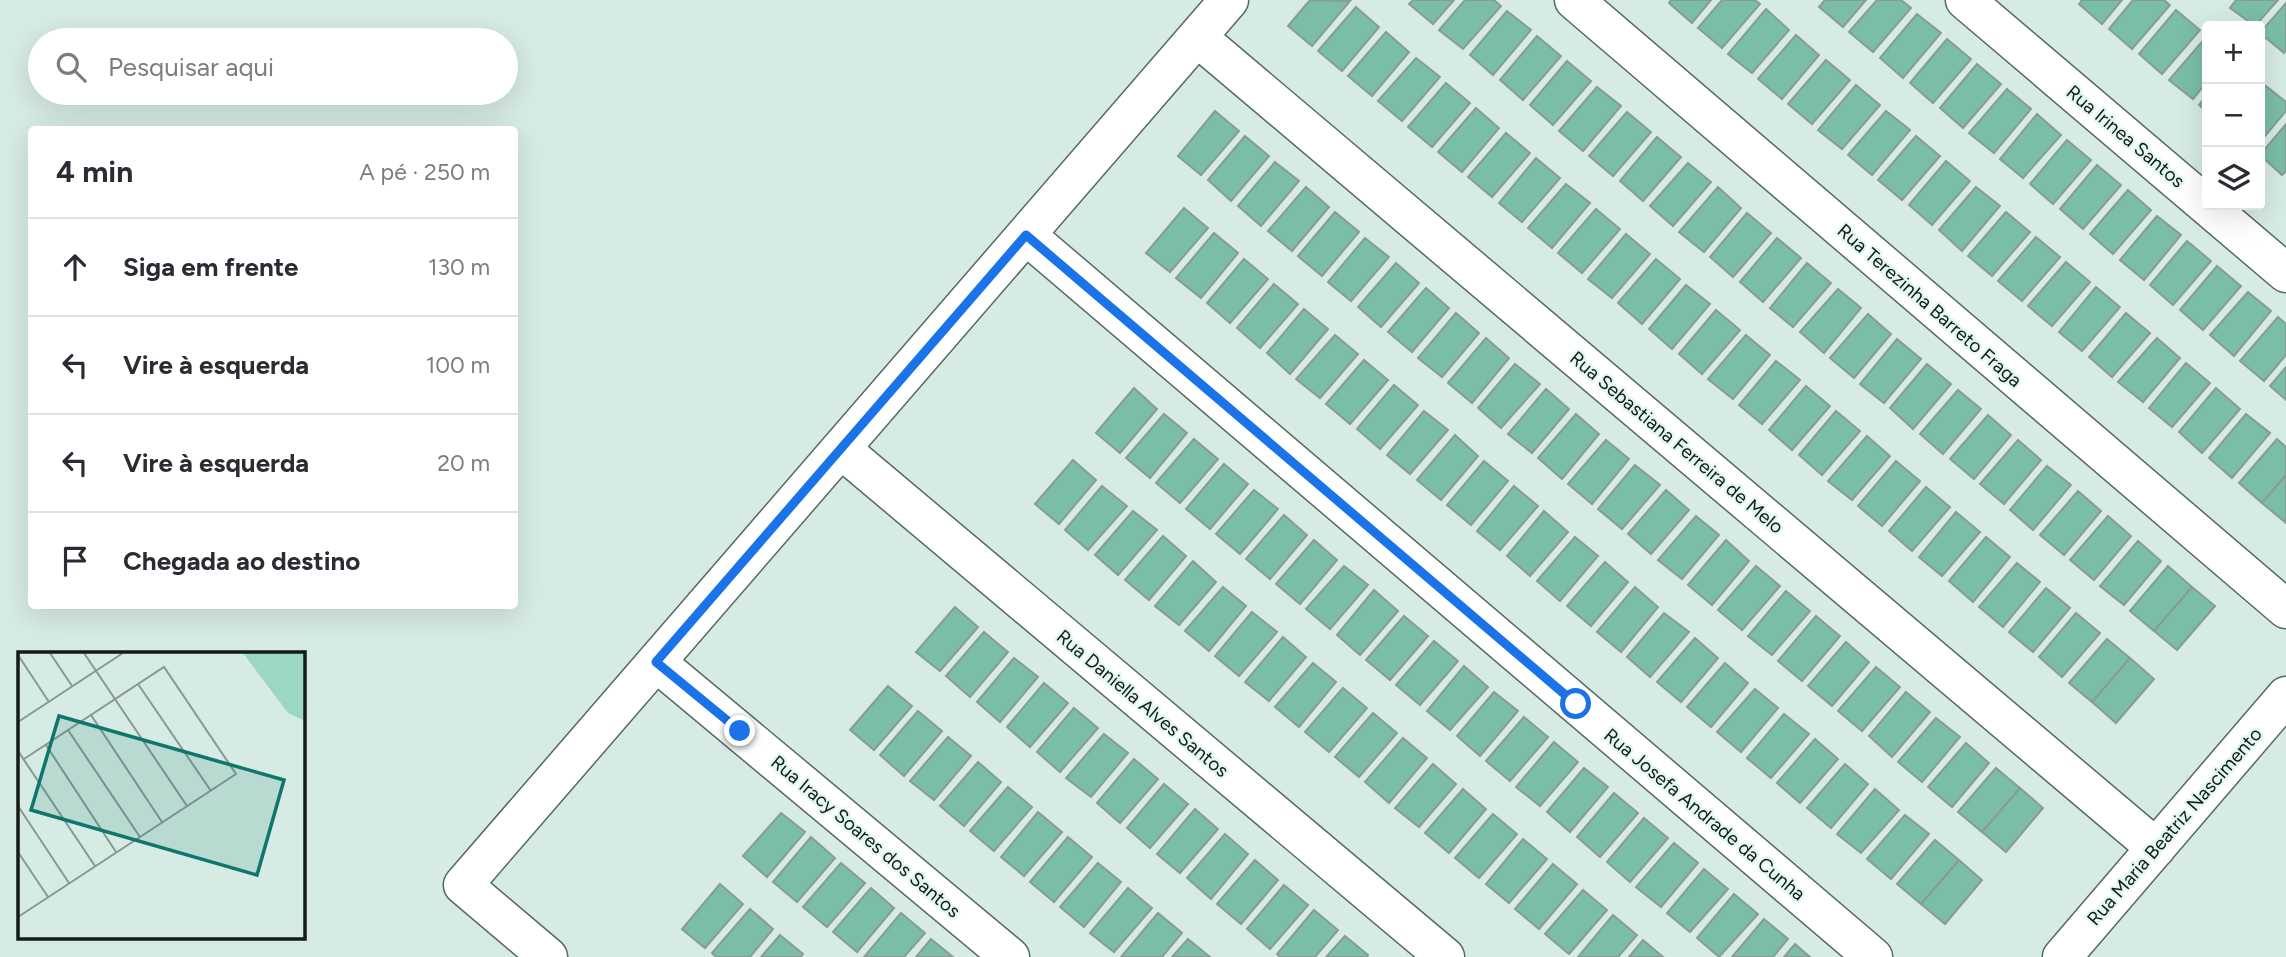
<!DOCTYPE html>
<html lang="pt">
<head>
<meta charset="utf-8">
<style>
  :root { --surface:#fff; --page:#f7f7f7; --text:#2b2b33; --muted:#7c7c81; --line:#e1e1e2 }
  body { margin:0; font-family:Figtree,sans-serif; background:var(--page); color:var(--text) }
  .controls { position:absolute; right:21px; top:21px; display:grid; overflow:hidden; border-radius:7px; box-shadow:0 7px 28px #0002 }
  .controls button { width:63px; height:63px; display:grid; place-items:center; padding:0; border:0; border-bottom:2px solid var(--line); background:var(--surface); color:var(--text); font:35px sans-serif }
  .stop { position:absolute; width:21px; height:21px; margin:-16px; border:5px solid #1a73e8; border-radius:50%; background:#fff }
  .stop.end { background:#1a73e8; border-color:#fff; box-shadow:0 2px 7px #0008 }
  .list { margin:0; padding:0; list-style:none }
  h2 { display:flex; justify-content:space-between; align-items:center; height:91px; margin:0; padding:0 28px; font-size:30px }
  h2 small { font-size:23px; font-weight:400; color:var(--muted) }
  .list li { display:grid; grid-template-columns:46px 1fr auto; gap:21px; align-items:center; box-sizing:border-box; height:98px; padding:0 28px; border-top:2px solid var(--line) }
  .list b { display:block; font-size:26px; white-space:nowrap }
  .list em { font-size:23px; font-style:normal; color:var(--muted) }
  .icon { flex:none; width:38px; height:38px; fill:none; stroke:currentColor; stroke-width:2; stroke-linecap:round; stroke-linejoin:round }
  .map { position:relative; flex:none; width:2286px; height:957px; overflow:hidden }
  .search { position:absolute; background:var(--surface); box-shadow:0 7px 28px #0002; left:28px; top:28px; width:490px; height:77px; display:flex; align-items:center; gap:18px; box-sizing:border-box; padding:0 24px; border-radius:38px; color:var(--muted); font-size:26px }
  .panel { position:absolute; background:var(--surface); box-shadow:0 7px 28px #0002; left:28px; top:126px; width:490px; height:483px; border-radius:7px }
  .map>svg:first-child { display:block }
  .building { fill:#7abea6; stroke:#889c94; stroke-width:2 }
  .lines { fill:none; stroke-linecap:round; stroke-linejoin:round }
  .minor-casing { stroke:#566961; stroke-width:41 }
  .minor { stroke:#fff; stroke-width:38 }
  .route { stroke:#1a73e8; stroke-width:9 }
  .labels { text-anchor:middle; stroke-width:5; stroke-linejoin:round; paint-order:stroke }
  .street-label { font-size:19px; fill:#131b18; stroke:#e3f9f0 }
  .inset-road { fill:none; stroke:#889892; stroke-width:2 }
  .view { fill:#0f766e; fill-opacity:0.15; stroke:#0f766e; stroke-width:3.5 }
  .inset-edge { fill:none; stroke:#131b18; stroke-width:3.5 }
</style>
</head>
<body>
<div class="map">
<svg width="2286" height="957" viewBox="0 0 2286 957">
  <rect width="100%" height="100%" fill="#d6ebe3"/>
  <!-- building -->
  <path class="building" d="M1310,0L1350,1L1312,46L1288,26Z
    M1413,0H1454L1433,24L1409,4Z
    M1465,0H1494L1501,6L1463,49L1439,30Z
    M1671,0H1711L1692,23L1669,3Z
    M1722,0H1755L1760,4L1722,48L1698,28Z
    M1825,0H1866L1843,27L1819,7Z
    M1877,0H1901L1911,8L1873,52L1849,32Z
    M2082,0H2122L2102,24L2079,4Z
    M2133,0H2164L2170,5L2132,49L2109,29Z
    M2236,0H2278L2255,26L2230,8Z
    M2286,3V50L2284,53L2260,33Z
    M1356,7L1379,27L1342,71L1318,51Z
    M1766,9L1789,30L1752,73L1728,54Z
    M2176,10L2200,30L2162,74L2139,54Z
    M1507,11L1531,30L1493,75L1470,55Z
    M1917,14L1941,33L1903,78L1880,58Z
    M1386,32L1409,52L1372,96L1348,76Z
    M1796,35L1819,55L1782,99L1758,79Z
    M1537,36L1561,56L1523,100L1500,80Z
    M2207,36V82L2193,99L2169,80Z
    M1947,39L1971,59L1933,103L1910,83Z
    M1416,58L1440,77L1402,121L1378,101Z
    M1826,60L1850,80L1812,124L1788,104Z
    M1567,61L1591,81L1553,125L1530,105Z
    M1977,64L2001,84L1963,128L1940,108Z
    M1446,83L1470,103L1432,147L1408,127Z
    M1856,85L1880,105L1842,149L1818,130Z
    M2266,86L2286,102V111L2260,142V94Z
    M1597,87L1621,106L1583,151L1559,131Z
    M2007,89L2031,109L1994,153L1969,133Z
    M2207,95V112L2199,105Z
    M1476,108L1499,128L1462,172L1438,152Z
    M1215,111L1239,131L1201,175L1178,156Z
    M1886,111L1910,130L1872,175L1848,155Z
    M1627,112L1651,132L1613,176L1589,156Z
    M2037,114L2061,135L2023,178L2000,159Z
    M2286,124V171L2282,175L2260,155Z
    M1506,133L1530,153L1492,197L1468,177Z
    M1245,136L1269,156L1231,201L1208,180Z
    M1916,136L1940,156L1902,200L1878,180Z
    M1657,137L1681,157L1643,201L1620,181Z
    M2067,140L2091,160L2053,204L2030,184Z
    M1536,158L1560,178L1522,222L1499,203Z
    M1946,161L1970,181L1932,225L1909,205Z
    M1275,162L1299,181L1261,226L1238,206Z
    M1688,163L1711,182L1673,226L1650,206Z
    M2097,165L2121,185L2083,229L2060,209Z
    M1566,184L1590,203L1552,248L1528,228Z
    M1306,187L1329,207L1292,251L1268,231Z
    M1718,187L1741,208L1704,252L1679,232Z
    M1976,187L2000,206L1962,251L1939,230Z
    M2128,190L2151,210L2113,254L2090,234Z
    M1184,208L1208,228L1170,272L1146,253Z
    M1596,209L1620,229L1582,273L1558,253Z
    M1335,212L1359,232L1322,276L1298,256Z
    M2006,212L2030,232L1992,276L1968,256Z
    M1747,213L1771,233L1733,277L1710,257Z
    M2157,216L2181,235L2144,280L2120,260Z
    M1214,233L1238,253L1201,298L1176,278Z
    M1626,234L1650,254L1612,298L1588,279Z
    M2036,237L2060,257L2022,301L1998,281Z
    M1365,238L1389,257L1351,301L1328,282Z
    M1777,238L1801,258L1763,302L1740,282Z
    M2187,241L2211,261L2173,305L2150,285Z
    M1244,259L1268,279L1230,323L1207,303Z
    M1656,259L1680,279L1642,324L1618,303Z
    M2066,262L2090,282L2052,326L2028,306Z
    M1396,263L1419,283L1381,327L1358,307Z
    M1807,263L1831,283L1793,327L1770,308Z
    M2217,266L2241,286L2203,330L2180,310Z
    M1274,284L1298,304L1260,348L1237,328Z
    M1686,285L1710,304L1672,349L1649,329Z
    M2096,287L2120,307L2082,351L2059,332Z
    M1426,288L1449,308L1412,352L1388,332Z
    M1838,289L1861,308L1824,353L1800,332Z
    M2248,292L2271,311L2234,356L2210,335Z
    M1304,309L1328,329L1290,374L1267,353Z
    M1716,310L1740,330L1702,374L1679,354Z
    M1456,313L1479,333L1442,377L1418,358Z
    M2126,313L2150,333L2112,377L2089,357Z
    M1868,314L1891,334L1854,378L1830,358Z
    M2278,317L2286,324V355L2264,381L2240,361Z
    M1335,335L1358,354L1320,398L1296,379Z
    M1746,335L1770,355L1733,399L1708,379Z
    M1486,338L1509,358L1472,403L1448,383Z
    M2157,338L2180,358L2143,402L2118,382Z
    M1897,339L1921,359L1884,403L1860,384Z
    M1364,360L1388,380L1350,424L1326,404Z
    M1776,361L1800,380L1762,424L1739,405Z
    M2186,363L2210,383L2172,427L2149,408Z
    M1515,364L1540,384L1501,428L1478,408Z
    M1927,364L1951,384L1913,429L1890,408Z
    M2286,367V400L2270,386Z
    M1394,385L1418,405L1380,449L1357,429Z
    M1806,386L1830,406L1792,450L1769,430Z
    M1134,388L1157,409L1120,453L1096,433Z
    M2216,388L2240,409L2202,453L2179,432Z
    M1546,389L1569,409L1532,453L1508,434Z
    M1958,390L1981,409L1943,454L1920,434Z
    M1424,411L1448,430L1410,474L1387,455Z
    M1836,411L1860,431L1822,475L1799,455Z
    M1164,414L1187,433L1150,478L1126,458Z
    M1576,414L1599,434L1562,479L1538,458Z
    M2246,414L2270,433L2232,478L2209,458Z
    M1988,415L2011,435L1974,479L1950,459Z
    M1455,435L1478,456L1441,500L1417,480Z
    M1867,436L1890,456L1852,500L1828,481Z
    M1194,439L1218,459L1180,503L1156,483Z
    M2277,439L2286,447V475L2262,503L2239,483Z
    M1606,440L1629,459L1592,504L1568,484Z
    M2018,440L2041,460L2004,504L1980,484Z
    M1073,460L1096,480L1059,524L1035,504Z
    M1484,461L1508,481L1471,525L1447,505Z
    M1896,461L1920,481L1882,526L1858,506Z
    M1224,464L1248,484L1210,529L1186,509Z
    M1635,465L1660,485L1622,529L1598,509Z
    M2047,466L2071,485L2033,530L2010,510Z
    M2286,475V523L2262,503Z
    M1102,486L1127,506L1088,550L1065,530Z
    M1514,486L1538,506L1500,550L1477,531Z
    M1926,487L1950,507L1912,551L1889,531Z
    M1254,490L1278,509L1240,554L1216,534Z
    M1666,490L1689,510L1651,554L1628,534Z
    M2078,491L2101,511L2064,555L2040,535Z
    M1133,511L1157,530L1118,575L1095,555Z
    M1544,511L1568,532L1530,576L1507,556Z
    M1956,512L1980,532L1942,576L1919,557Z
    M1284,515L1307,535L1270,579L1246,559Z
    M1696,516L1719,535L1682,579L1658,560Z
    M2108,516L2131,536L2094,580L2070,560Z
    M1163,536L1186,556L1149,600L1125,580Z
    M1575,537L1598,556L1560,601L1537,581Z
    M1986,537L2010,557L1973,602L1949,581Z
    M1314,540L1337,560L1300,604L1276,584Z
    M1726,540L1749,561L1712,605L1688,585Z
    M2138,541L2161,561L2124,605L2100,586Z
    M1193,561L1216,582L1179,625L1155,606Z
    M1605,562L1628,582L1591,626L1567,606Z
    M2017,563L2040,582L2003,627L1979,607Z
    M1344,566L1368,585L1330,629L1306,609Z
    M1756,566L1780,586L1742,630L1718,610Z
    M2168,566L2192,587L2154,631L2130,611Z
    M1223,587L1246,606L1209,651L1185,631Z
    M1635,587L1658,607L1621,652L1597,632Z
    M2192,587L2215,606L2177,650L2154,631Z
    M2046,588L2070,608L2033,652L2009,632Z
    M1374,590L1398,611L1360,655L1337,635Z
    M1786,591L1810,611L1772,655L1748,636Z
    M955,607L978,627L940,671L916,652Z
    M1252,612L1277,632L1239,676L1215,656Z
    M1664,613L1689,632L1650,677L1627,657Z
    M2076,613L2100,633L2062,677L2039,657Z
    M1404,616L1428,636L1390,680L1366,660Z
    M1816,616L1840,636L1802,681L1778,661Z
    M984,632L1008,652L970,697L946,676Z
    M1283,637L1306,657L1269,701L1245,682Z
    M1695,638L1718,658L1681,702L1657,682Z
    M2107,639L2130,658L2092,702L2069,683Z
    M1434,641L1458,661L1420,705L1396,685Z
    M1846,642L1869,662L1832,706L1808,686Z
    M1014,658L1038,677L1000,722L977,702Z
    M2130,658L2154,679L2116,723L2092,702Z
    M1313,663L1336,682L1299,727L1275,707Z
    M1725,663L1748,683L1711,727L1687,707Z
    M1464,666L1488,687L1450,730L1427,711Z
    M1876,667L1900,687L1862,731L1838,711Z
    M1044,683L1068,703L1030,747L1007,727Z
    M888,686L912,706L874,750L850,730Z
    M1343,688L1367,708L1329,752L1305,732Z
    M1755,689L1778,708L1741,752L1717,732Z
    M1494,692L1518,711L1480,756L1457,736Z
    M1906,692L1930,712L1892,757L1869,736Z
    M1074,708L1098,728L1060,772L1037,752Z
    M918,711L942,731L904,776L880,755Z
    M1373,713L1397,733L1359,777L1335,757Z
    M1784,714L1809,734L1771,778L1747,758Z
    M1524,717L1548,737L1510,781L1486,761Z
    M1936,718L1960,737L1922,782L1898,762Z
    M1104,734L1128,753L1091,797L1066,778Z
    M948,737L971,756L934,800L910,781Z
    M1403,738L1427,758L1389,803L1365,782Z
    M1815,739L1838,759L1800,803L1777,783Z
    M1554,742L1578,762L1540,806L1516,787Z
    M1966,743L1989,763L1952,807L1928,787Z
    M1134,759L1158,779L1120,823L1097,803Z
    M978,762L1001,782L964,826L940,806Z
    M1433,764L1456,784L1419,827L1395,808Z
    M1845,764L1868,784L1831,828L1807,808Z
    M1584,768L1608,787L1570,832L1547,812Z
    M1996,768L2020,788L1982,832L1958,812Z
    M1164,784L1188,804L1150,848L1127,828Z
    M1008,787L1032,807L994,851L970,831Z
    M2020,788L2043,808L2006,852L1982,832Z
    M1463,789L1486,809L1449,853L1425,833Z
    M1875,789L1899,810L1861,853L1837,834Z
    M1614,793L1638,813L1600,857L1577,837Z
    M1195,809L1218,829L1180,873L1157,854Z
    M1038,812L1062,832L1024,876L1001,857Z
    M781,813L805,832L767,877L743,856Z
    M1493,814L1517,834L1479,878L1455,858Z
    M1905,815L1929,834L1891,879L1867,859Z
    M1644,818L1668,838L1630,882L1607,862Z
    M1225,834L1248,854L1211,899L1187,878Z
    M811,837L835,858L797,902L773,882Z
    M1068,837L1092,857L1054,902L1030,882Z
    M1523,839L1547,859L1509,903L1486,884Z
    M1935,840L1959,860L1921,904L1897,884Z
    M1674,843L1698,863L1661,907L1636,887Z
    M1255,860L1278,880L1241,924L1217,904Z
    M1959,860L1982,880L1945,924L1921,904Z
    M841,863L865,883L827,927L803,907Z
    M1098,863L1121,882L1084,927L1060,907Z
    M1553,864L1577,884L1539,929L1515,909Z
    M1704,869L1728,889L1690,932L1667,913Z
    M720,884L743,904L705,948L682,929Z
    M1284,885L1308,905L1270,949L1247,929Z
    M871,888L894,908L857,952L833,932Z
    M1128,888L1152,908L1114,952L1090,933Z
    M1583,890L1607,910L1569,954L1545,934Z
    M1734,894L1758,914L1719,957L1697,938Z
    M750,909L773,929L750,957H716L712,953Z
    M1314,910L1338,930L1315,957H1280L1277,954Z
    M901,913L925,933L904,957H864Z
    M1158,913L1182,933L1162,957H1121Z
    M1613,915L1637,935L1618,957H1578Z
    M1764,919L1788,939L1773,957H1732Z
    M780,935L803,954L801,957H761Z
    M1345,936L1368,955L1367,957H1326Z
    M931,939L953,957H916Z
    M1188,939L1210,957H1172Z
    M1643,940L1663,957H1629Z
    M1795,944L1810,957H1784Z"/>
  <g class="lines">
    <!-- minor casing -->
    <g class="minor-casing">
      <path id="minor" d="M1574,0L2286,609
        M1965,0L2286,273
        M1197,37L2156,848
        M1026,235L1873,957
        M841,449L1445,957
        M656,662L1010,957
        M548,957L463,885L1229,0
        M2062,957L2286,696"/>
    </g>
    <!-- minor -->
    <use href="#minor" class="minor"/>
  </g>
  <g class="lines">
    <!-- route -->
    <path class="route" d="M740,731L656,662L1026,235L1576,704"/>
  </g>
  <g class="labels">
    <!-- street labels -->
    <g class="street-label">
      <text transform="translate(2126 136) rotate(40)" y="7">Rua Irinea Santos</text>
      <text transform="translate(1930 305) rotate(41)" y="7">Rua Terezinha Barreto Fraga</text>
      <text transform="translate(1677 442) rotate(40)" y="7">Rua Sebastiana Ferreira de Melo</text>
      <text transform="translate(1143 703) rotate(40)" y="7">Rua Daniella Alves Santos</text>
      <text transform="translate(1705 814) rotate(40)" y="7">Rua Josefa Andrade da Cunha</text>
      <text transform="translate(2174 826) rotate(-49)" y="7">Rua Maria Beatriz Nascimento</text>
      <text transform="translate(866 836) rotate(40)" y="7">Rua Iracy Soares dos Santos</text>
    </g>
  </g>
  <!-- overview -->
  <g transform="translate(18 652)">
    <rect width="287" height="287" fill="#d6ebe3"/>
    <path d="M225,1H287V69L270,61Z" fill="#9cd7c1"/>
    <path class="inset-road" d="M32,1L54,34M66,1L169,154M0,3L31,50M120,32L193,139M73,63L144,170M0,70L105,1M50,78L122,185M28,93L98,200M0,99L77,214M0,154L51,231M0,200L30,245M0,265L218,122L146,15L6,107"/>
    <path class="view" d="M41,64L266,128L239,223L13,158Z"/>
    <rect width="287" height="287" class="inset-edge"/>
  </g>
</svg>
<div class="controls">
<button>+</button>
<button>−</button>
<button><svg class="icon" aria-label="layers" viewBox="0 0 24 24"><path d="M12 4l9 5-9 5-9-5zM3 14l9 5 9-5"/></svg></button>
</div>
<div class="stop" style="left:1576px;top:704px"></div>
<div class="stop end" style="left:740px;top:731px"></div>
<div class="search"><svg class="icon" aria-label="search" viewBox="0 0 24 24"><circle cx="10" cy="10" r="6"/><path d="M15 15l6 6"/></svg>Pesquisar aqui</div>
<section class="panel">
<h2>4 min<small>A pé · 250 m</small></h2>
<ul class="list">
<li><svg class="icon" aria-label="ahead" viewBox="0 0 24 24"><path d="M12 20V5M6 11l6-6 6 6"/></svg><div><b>Siga em frente</b></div><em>130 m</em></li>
<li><svg class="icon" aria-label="left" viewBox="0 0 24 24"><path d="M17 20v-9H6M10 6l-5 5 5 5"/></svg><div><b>Vire à esquerda</b></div><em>100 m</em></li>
<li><svg class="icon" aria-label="left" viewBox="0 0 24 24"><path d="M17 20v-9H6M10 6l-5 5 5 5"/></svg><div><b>Vire à esquerda</b></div><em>20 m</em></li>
<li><svg class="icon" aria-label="arrive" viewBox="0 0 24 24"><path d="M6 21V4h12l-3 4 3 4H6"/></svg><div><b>Chegada ao destino</b></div></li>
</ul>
</section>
</div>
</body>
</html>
